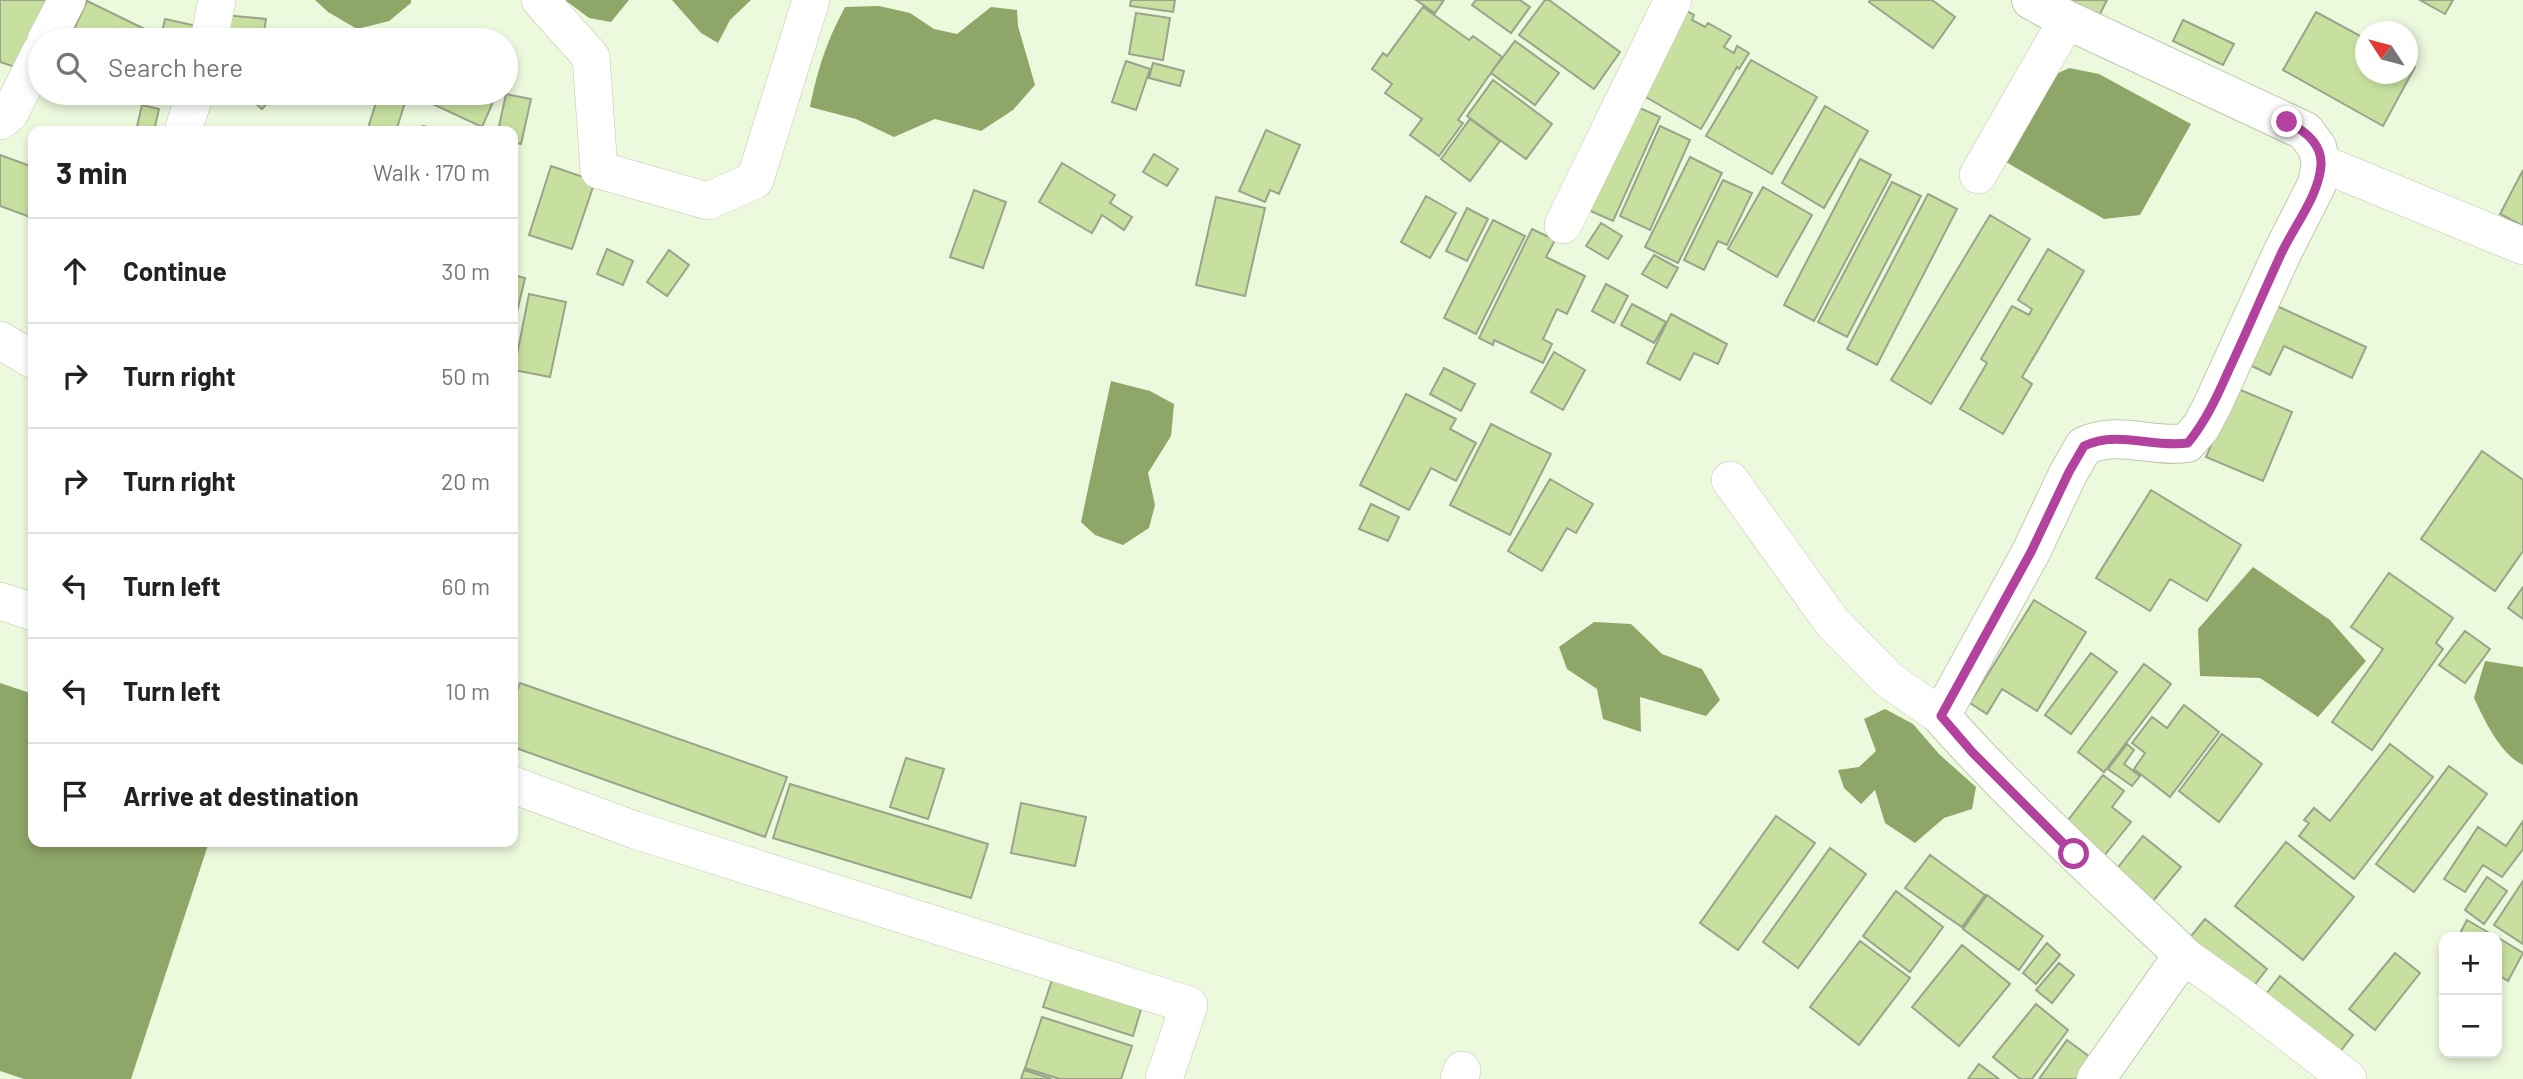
<!DOCTYPE html>
<html lang="en">
<head>
<meta charset="utf-8">
<style>
  :root { --surface:#fff; --page:#f2f2f2; --text:#222; --muted:#767676; --line:#e0e0e0 }
  body { margin:0; font-family:Barlow,sans-serif; background:var(--page); color:var(--text) }
  .controls { position:absolute; right:21px; bottom:21px; display:grid; overflow:hidden; border-radius:14px; box-shadow:0 4px 10px #0003 }
  .controls button { width:63px; height:63px; display:grid; place-items:center; padding:0; border:0; border-bottom:2px solid var(--line); background:var(--surface); color:var(--text); font:35px sans-serif }
  .compass { position:absolute; left:2355px; top:21px; width:63px; height:63px; border-radius:50%; background:var(--surface); box-shadow:0 4px 10px #0003; rotate:306deg }
  .stop { position:absolute; width:21px; height:21px; margin:-16px; border:5px solid #b2429e; border-radius:50%; background:#fff }
  .stop.end { background:#b2429e; border-color:#fff; box-shadow:0 2px 7px #0008 }
  .list { margin:0; padding:0; list-style:none }
  h2 { display:flex; justify-content:space-between; align-items:center; height:91px; margin:0; padding:0 28px; font-size:30px }
  h2 small { font-size:23px; font-weight:400; color:var(--muted) }
  .list li { display:grid; grid-template-columns:46px 1fr auto; gap:21px; align-items:center; box-sizing:border-box; height:105px; padding:0 28px; border-top:2px solid var(--line) }
  .list b { display:block; font-size:26px; white-space:nowrap }
  .list em { font-size:23px; font-style:normal; color:var(--muted) }
  .icon { flex:none; width:38px; height:38px; fill:none; stroke:currentColor; stroke-width:2; stroke-linecap:round; stroke-linejoin:round }
  .map { position:relative; flex:none; width:2523px; height:1079px; overflow:hidden }
  .search { position:absolute; background:var(--surface); box-shadow:0 4px 10px #0003; left:28px; top:28px; width:490px; height:77px; display:flex; align-items:center; gap:18px; box-sizing:border-box; padding:0 24px; border-radius:38px; color:var(--muted); font-size:26px }
  .panel { position:absolute; background:var(--surface); box-shadow:0 4px 10px #0003; left:28px; top:126px; width:490px; height:721px; border-radius:14px }
  .map>svg:first-child { display:block }
  .water { fill:#8ea668 }
  .building { fill:#c7e09f; stroke:#99a48a; stroke-width:2 }
  .lines { fill:none; stroke-linecap:round; stroke-linejoin:round }
  .minor-casing { stroke:#bec9ae; stroke-width:38 }
  .tertiary-casing { stroke:#bec9ae; stroke-width:40 }
  .minor { stroke:#fff; stroke-width:37 }
  .tertiary { stroke:#fff; stroke-width:38 }
  .route { stroke:#b2429e; stroke-width:9 }
</style>
</head>
<body>
<div class="map">
<svg width="2523" height="1079" viewBox="0 0 2523 1079">
  <rect width="100%" height="100%" fill="#edf9dd"/>
  <!-- water -->
  <path class="water" d="M315,0H411V3L389,21L357,29L328,12Z
    M565,0H629L611,22L589,18Z
    M672,0H751L730,20L718,43L701,33Z
    M879,6L910,13L934,29L957,34L991,7L1017,10L1018,26L1035,85L1013,110L981,131L935,119L894,137L856,119L810,107C818,68 826,43 845,7Z
    M2069,68L2099,74L2191,124L2140,215L2104,219L1999,158L2038,83Z
    M1111,381L1150,391L1174,404L1171,436L1148,473L1155,505L1149,528L1123,545L1095,535L1081,522Z
    M2253,567L2330,620L2366,661L2318,717L2260,678L2200,676L2198,629Z
    M1594,622L1631,624L1662,654L1702,669L1720,700L1706,716L1640,697L1641,732L1603,719L1597,689L1567,669L1559,647Z
    M2485,661L2523,667V765C2500,754 2484,719 2474,698Z
    M0,683L33,694V842H209L131,1079H24L0,1071Z
    M1885,709L1913,724L1939,754L1976,787L1972,809L1944,818L1915,843L1885,823L1875,790L1861,804L1844,788L1838,770L1859,767L1876,751L1864,719Z"/>
  <!-- building -->
  <path class="building" d="M0,0H52L27,71L0,62Z
    M1131,0H1175L1173,12L1130,6Z
    M1416,0H1444L1435,13Z
    M1476,0H1520L1530,7L1511,33L1472,5Z
    M1545,0H1549L1620,52L1594,89L1519,35Z
    M1870,0H1932L1955,17L1933,48L1869,2Z
    M2055,0H2107L2095,24Z
    M2420,0H2453L2445,14Z
    M87,1L155,34L152,40H69Z
    M1423,7L1469,40L1473,36L1502,57L1458,120L1463,123L1439,156L1410,135L1422,119L1385,93L1392,84L1372,69L1383,53L1387,56Z
    M1680,7L1694,15L1692,20L1705,27L1708,23L1731,36L1724,47L1734,53L1737,46L1749,53L1739,69L1737,67L1701,129L1632,89Z
    M2316,12L2366,39V74H2408V63L2415,67L2383,126L2283,70Z
    M1136,13L1170,18L1163,60L1129,54Z
    M224,15L266,19L263,40H221Z
    M165,19L206,28L203,40H160Z
    M2183,20L2234,44L2223,65L2173,41Z
    M1515,41L1559,73L1535,105L1491,73Z
    M1751,60L1817,97L1772,174L1706,136Z
    M1126,61L1150,69L1136,110L1112,102Z
    M1153,63L1184,71L1180,86L1149,78Z
    M1493,80L1552,124L1526,159L1467,116Z
    M243,93H276L262,109Z
    M379,93H408L396,131H367Z
    M409,93H497L482,127Z
    M506,94L531,99L521,144L513,142V131H498Z
    M1631,104L1660,117L1613,221L1584,208Z
    M142,105L159,109L154,131H136Z
    M1825,106L1868,131L1824,208L1782,183Z
    M1470,119L1500,141L1470,181L1441,159Z
    M423,126L441,131H421Z
    M1660,126L1690,140L1650,230L1620,216Z
    M1266,130L1300,145L1279,194L1270,190L1265,202L1239,191Z
    M1154,154L1178,169L1167,186L1143,172Z
    M0,155L33,167V209L30,217L0,206Z
    M1690,157L1722,173L1678,263L1645,247Z
    M1860,159L1891,175L1814,321L1784,305Z
    M1062,163L1115,195L1110,203L1132,217L1124,230L1102,215L1092,233L1039,202Z
    M551,166L595,181L572,249L529,235Z
    M2523,170V226L2500,214Z
    M1723,180L1752,193L1727,245L1718,241L1704,270L1684,260Z
    M1892,182L1921,196L1847,337L1818,322Z
    M1763,187L1812,215L1777,277L1728,249Z
    M974,190L1006,202L983,268L950,257Z
    M1928,194L1957,209L1877,365L1847,349Z
    M1426,196L1456,213L1430,258L1401,242Z
    M1216,197L1265,208L1245,296L1196,285Z
    M1467,208L1488,219L1467,261L1446,251Z
    M1990,215L2030,239L1931,404L1891,380Z
    M1493,220L1525,236L1476,334L1444,318Z
    M1601,223L1622,236L1608,259L1586,246Z
    M1532,229L1555,240L1546,257L1585,276L1567,314L1557,309L1543,339L1552,344L1543,363L1494,340L1493,345L1479,338Z
    M607,249L633,261L623,285L597,274Z
    M2048,249L2084,271L2022,377L2032,384L2003,434L1960,409L1987,363L1981,359L2012,306L2029,315L2032,309L2018,300Z
    M669,250L689,265L667,296L647,282Z
    M1654,255L1678,268L1667,288L1642,274Z
    M513,275L525,278L513,329Z
    M1606,284L1628,296L1614,323L1592,311Z
    M529,294L566,302L550,377L514,370Z
    M1632,304L1666,322L1654,343L1621,325Z
    M2277,306L2366,347L2352,378L2284,346L2270,375L2250,365Z
    M1671,314L1727,344L1718,364L1694,353L1680,380L1647,363Z
    M1554,352L1585,370L1563,410L1531,392Z
    M1444,368L1475,384L1461,411L1430,394Z
    M2236,388L2292,412L2263,481L2206,457Z
    M1406,394L1456,419L1450,429L1476,443L1456,481L1431,468L1409,510L1360,485Z
    M1491,424L1551,454L1510,535L1450,505Z
    M2482,451L2523,480V551L2495,591L2421,539Z
    M1550,479L1593,504L1576,533L1567,528L1542,571L1508,551Z
    M2151,490L2241,545L2207,601L2170,579L2150,611L2096,578Z
    M1371,504L1399,517L1388,541L1359,529Z
    M2389,573L2453,618L2436,643L2443,649L2372,750L2332,722L2383,649L2351,627Z
    M2523,587V619L2508,608Z
    M2034,600L2086,632L2037,711L2002,689L1987,714L1970,703Z
    M2465,631L2490,649L2465,683L2439,665Z
    M2091,653L2117,672L2071,734L2045,715Z
    M2144,664L2171,684L2104,772L2078,752Z
    M520,683L787,777L765,837L513,747V702Z
    M2184,705L2219,732L2170,797L2134,769L2145,753L2132,743L2152,717L2167,728Z
    M2222,734L2262,764L2219,822L2179,791Z
    M2127,744L2134,750L2124,764L2140,776L2132,786L2108,769Z
    M2390,744L2433,777L2354,879L2299,836L2309,823L2304,820L2314,808L2330,821Z
    M906,758L944,769L928,819L890,807Z
    M2449,766L2487,794L2414,892L2376,864Z
    M2103,775L2124,791L2112,807L2131,822L2104,856L2062,828Z
    M790,784L988,844L971,898L773,838Z
    M1021,803L1086,817L1075,866L1011,853Z
    M1776,816L1815,843L1738,950L1700,923Z
    M2523,821V849L2502,877L2483,865L2465,892L2444,879L2478,827L2506,846Z
    M2143,836L2181,867L2153,901L2115,871Z
    M2286,842L2354,897L2303,960L2235,906Z
    M1830,848L1866,874L1798,968L1763,942Z
    M1930,855L1985,895L1962,927L1905,888Z
    M2487,877L2507,891L2484,924L2465,910Z
    M2523,881V944L2494,925Z
    M1896,891L1943,927L1910,972L1863,936Z
    M1987,895L2043,936L2019,970L1963,929Z
    M2205,919L2267,969L2249,992L2187,941Z
    M2467,920L2496,937H2458Z
    M2497,937L2523,953L2508,981L2497,974Z
    M1860,941L1910,978L1859,1045L1810,1007Z
    M2047,943L2060,955L2036,984L2023,973Z
    M1962,945L2010,984L1959,1046L1912,1007Z
    M2395,953L2420,973L2375,1030L2349,1009Z
    M2059,963L2074,975L2052,1003L2036,990Z
    M2280,976L2353,1035L2336,1057L2263,998Z
    M1053,977L1142,1006L1133,1036L1043,1007Z
    M2036,1004L2068,1030L2032,1079H2020L1993,1057Z
    M1042,1017L1132,1046L1121,1079H1060L1025,1068Z
    M2067,1040L2098,1063L2086,1079H2039Z
    M1979,1064L1999,1079H1968Z
    M1024,1070L1052,1079H1021Z"/>
  <g class="lines">
    <!-- minor casing -->
    <g class="minor-casing">
      <path id="minor" d="M540,0L591,57L599,170L708,201L755,180L811,0
        M46,40L67,0
        M209,40L217,0
        M0,121L10,113L40,53
        M183,131L195,93
        M2321,163L2523,246
        M1978,175L2067,20
        M1563,225L1673,0
        M0,340L33,360
        M1730,480L1832,622L1889,680L1941,716
        M0,601L33,612
        M513,785L635,830L1189,1005L1164,1079
        M2183,955L2246,1000L2348,1079
        M1459,1079L1462,1070"/>
    </g>
    <!-- tertiary casing -->
    <g class="tertiary-casing">
      <path id="tertiary" d="M2031,0L2067,20L2305,131L2317,147L2321,163L2317,184L2283,251L2213,404L2201,427L2187,443C2150,448 2119,430 2084,446L2069,472L2031,552L1941,716C2016,801 2101,876 2183,955L2096,1079"/>
    </g>
    <!-- minor -->
    <use href="#minor" class="minor"/>
    <!-- tertiary -->
    <use href="#tertiary" class="tertiary"/>
  </g>
  <g class="lines">
    <!-- route -->
    <path class="route" d="M2074,854L1973,753L1941,716L2031,552L2069,472L2084,446C2118,430 2151,448 2188,443C2205,422 2216,399 2227,374C2246,334 2263,293 2282,252C2295,225 2319,195 2321,165C2322,143 2304,130 2287,122"/>
  </g>
</svg>
<div class="controls">
<button>+</button>
<button>−</button>
</div>
<svg class="compass" viewBox="-18 -18 36 36"><path d="M0-13l5 13h-10z" fill="#e53935"/><path d="M0 13l5-13h-10z" fill="#767676"/></svg>
<div class="stop" style="left:2074px;top:854px"></div>
<div class="stop end" style="left:2287px;top:122px"></div>
<div class="search"><svg class="icon" aria-label="search" viewBox="0 0 24 24"><circle cx="10" cy="10" r="6"/><path d="M15 15l6 6"/></svg>Search here</div>
<section class="panel">
<h2>3 min<small>Walk · 170 m</small></h2>
<ul class="list">
<li><svg class="icon" aria-label="ahead" viewBox="0 0 24 24"><path d="M12 20V5M6 11l6-6 6 6"/></svg><div><b>Continue</b></div><em>30 m</em></li>
<li><svg class="icon" aria-label="right" viewBox="0 0 24 24"><path d="M7 20v-9h11M14 6l5 5-5 5"/></svg><div><b>Turn right</b></div><em>50 m</em></li>
<li><svg class="icon" aria-label="right" viewBox="0 0 24 24"><path d="M7 20v-9h11M14 6l5 5-5 5"/></svg><div><b>Turn right</b></div><em>20 m</em></li>
<li><svg class="icon" aria-label="left" viewBox="0 0 24 24"><path d="M17 20v-9H6M10 6l-5 5 5 5"/></svg><div><b>Turn left</b></div><em>60 m</em></li>
<li><svg class="icon" aria-label="left" viewBox="0 0 24 24"><path d="M17 20v-9H6M10 6l-5 5 5 5"/></svg><div><b>Turn left</b></div><em>10 m</em></li>
<li><svg class="icon" aria-label="arrive" viewBox="0 0 24 24"><path d="M6 21V4h12l-3 4 3 4H6"/></svg><div><b>Arrive at destination</b></div></li>
</ul>
</section>
</div>
</body>
</html>
